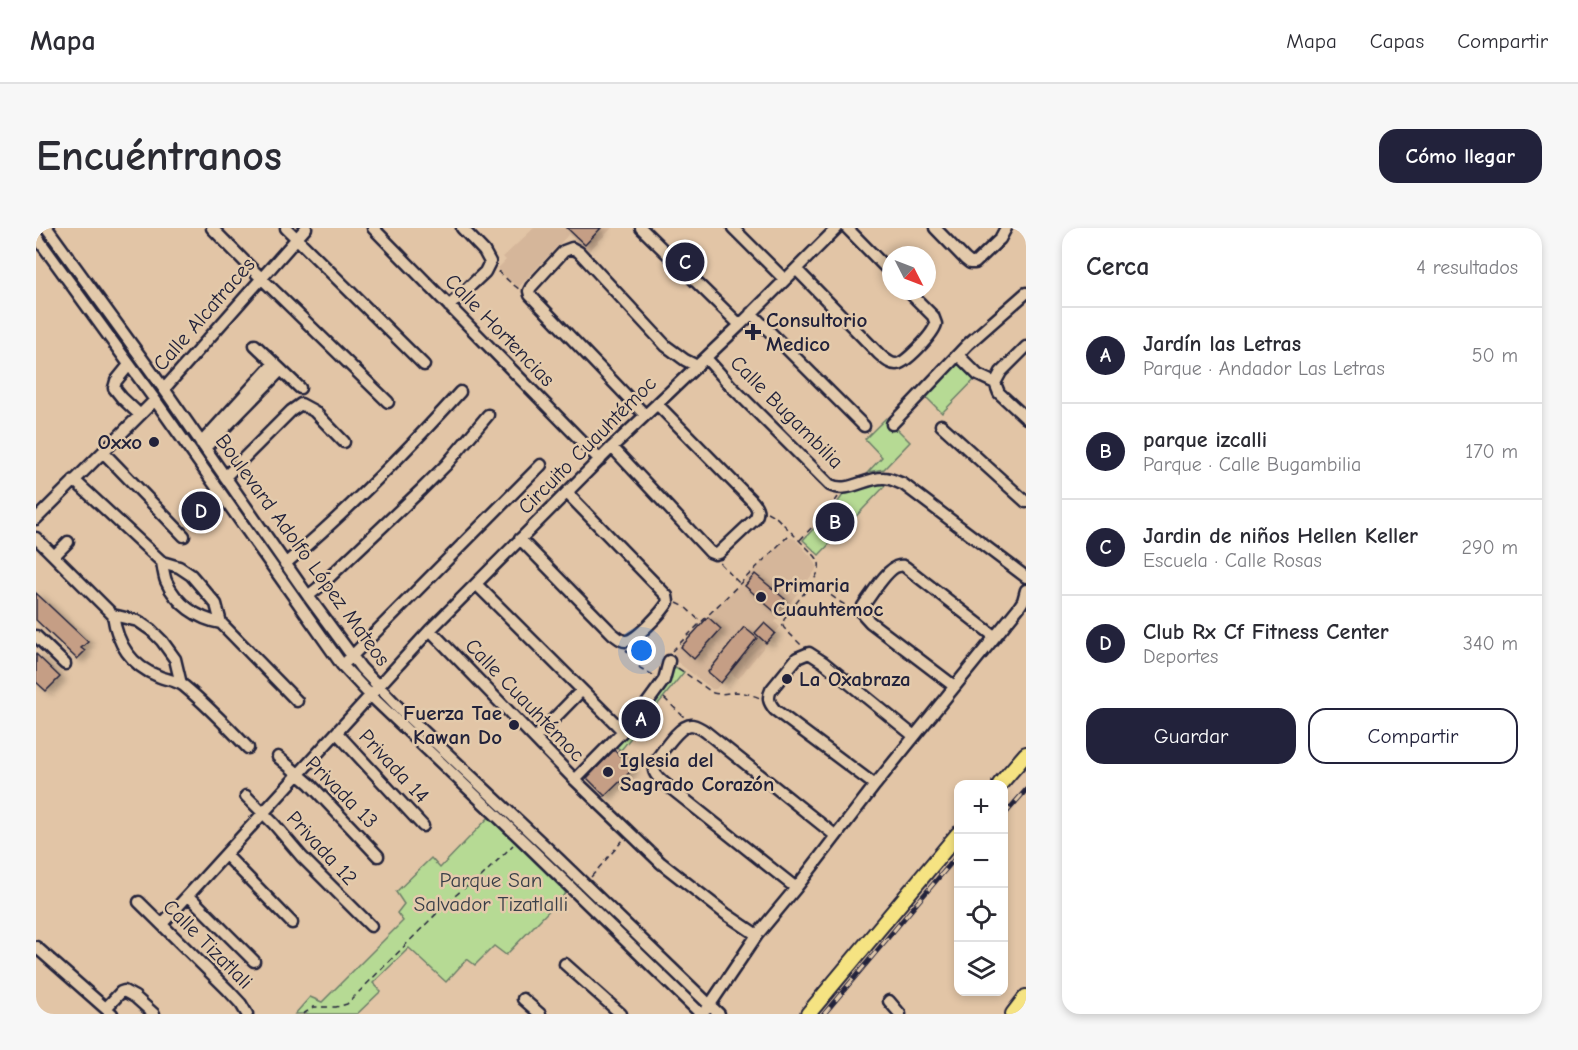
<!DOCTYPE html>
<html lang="es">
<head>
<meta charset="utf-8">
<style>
  :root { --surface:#fff; --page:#f7f7f7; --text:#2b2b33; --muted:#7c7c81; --line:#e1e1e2; --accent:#22223b }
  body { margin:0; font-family:"Comic Neue",sans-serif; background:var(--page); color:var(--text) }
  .controls { position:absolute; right:18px; bottom:18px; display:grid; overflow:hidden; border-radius:12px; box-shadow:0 3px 9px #0003 }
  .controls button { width:54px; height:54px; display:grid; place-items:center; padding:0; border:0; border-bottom:2px solid var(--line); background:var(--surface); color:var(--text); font:30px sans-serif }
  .compass { position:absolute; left:846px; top:18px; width:54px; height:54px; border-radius:50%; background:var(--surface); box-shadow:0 3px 9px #0003; rotate:132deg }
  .you { position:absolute; left:606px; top:423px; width:21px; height:21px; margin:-15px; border:4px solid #fff; border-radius:50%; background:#1a73e8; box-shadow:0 0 0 9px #1a73e833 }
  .badge { display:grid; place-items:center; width:39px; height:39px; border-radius:50%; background:var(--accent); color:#fff; font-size:20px; font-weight:700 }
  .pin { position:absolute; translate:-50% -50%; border:3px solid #fff; box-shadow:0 2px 6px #0006 }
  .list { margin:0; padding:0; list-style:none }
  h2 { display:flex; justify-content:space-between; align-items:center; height:78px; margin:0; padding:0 24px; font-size:26px }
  h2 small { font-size:20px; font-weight:400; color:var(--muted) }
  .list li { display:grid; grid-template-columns:39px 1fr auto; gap:18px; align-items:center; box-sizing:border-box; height:96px; padding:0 24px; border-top:2px solid var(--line) }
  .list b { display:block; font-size:22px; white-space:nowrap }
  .list p { margin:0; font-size:20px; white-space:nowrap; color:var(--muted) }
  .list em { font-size:20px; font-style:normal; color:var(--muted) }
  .actions { display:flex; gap:12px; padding:18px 24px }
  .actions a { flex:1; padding:14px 0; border:2px solid var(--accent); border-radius:18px; text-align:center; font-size:21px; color:var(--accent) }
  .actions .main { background:var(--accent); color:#fff }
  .icon { flex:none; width:33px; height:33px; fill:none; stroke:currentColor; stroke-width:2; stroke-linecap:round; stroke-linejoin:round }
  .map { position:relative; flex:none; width:990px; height:786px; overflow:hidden; border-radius:18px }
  header { display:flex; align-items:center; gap:36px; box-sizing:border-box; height:84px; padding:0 30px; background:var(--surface); border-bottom:2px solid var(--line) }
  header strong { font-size:28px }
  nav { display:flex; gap:33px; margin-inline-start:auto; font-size:21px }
  .intro { display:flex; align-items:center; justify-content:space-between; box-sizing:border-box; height:144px; padding:0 36px }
  h1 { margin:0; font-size:42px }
  .button { padding:15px 27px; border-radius:18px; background:var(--accent); color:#fff; font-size:21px; font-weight:700 }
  main { display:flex; gap:36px; padding:0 36px }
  aside { flex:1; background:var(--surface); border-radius:18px; box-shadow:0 3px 9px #0003 }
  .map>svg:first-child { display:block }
  .built { fill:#d5b69a }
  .green { fill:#b6da94; stroke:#6c7e68; stroke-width:1.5 }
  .building { fill:#c59e85; stroke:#22223b; stroke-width:1.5; filter:url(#shadow) }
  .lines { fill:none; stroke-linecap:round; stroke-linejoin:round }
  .minor-casing { stroke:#22223b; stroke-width:15 }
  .major-casing { stroke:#22223b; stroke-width:18 }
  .path { stroke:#22223b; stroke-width:1.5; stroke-dasharray:6 4.5; stroke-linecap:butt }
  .minor { stroke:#e3caab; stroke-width:10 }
  .major { stroke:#f5e382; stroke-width:14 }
  .rail-casing { stroke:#22223b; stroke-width:5 }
  .rail { stroke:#e3caab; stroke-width:3; stroke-dasharray:9; stroke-linecap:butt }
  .poi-dot { fill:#22223b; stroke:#e3caab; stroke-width:2 }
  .labels { text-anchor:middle; stroke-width:5; stroke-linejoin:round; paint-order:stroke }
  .street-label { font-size:21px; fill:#22223b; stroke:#e3caab }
  .poi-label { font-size:21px; font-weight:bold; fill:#22223b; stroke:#e3caab; text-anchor:start }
  .park-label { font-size:21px; fill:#383e48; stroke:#e3caab }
</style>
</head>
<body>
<header>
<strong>Mapa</strong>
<nav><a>Mapa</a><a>Capas</a><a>Compartir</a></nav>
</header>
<div class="intro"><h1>Encuéntranos</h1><a class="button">Cómo llegar</a></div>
<main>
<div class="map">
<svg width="990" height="786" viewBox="0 0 990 786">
  <defs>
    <filter id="shadow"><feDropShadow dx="5.5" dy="3" stdDeviation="3" flood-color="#0004"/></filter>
  </defs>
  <rect width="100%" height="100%" fill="#e2c5a6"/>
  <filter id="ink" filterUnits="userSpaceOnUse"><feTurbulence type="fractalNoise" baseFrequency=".0167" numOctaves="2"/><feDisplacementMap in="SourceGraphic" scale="12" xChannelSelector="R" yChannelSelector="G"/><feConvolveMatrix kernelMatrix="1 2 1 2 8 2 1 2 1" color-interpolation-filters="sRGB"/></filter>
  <g filter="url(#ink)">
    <!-- built -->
    <path class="built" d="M498,0H576L552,24L533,6L482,60L461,41L470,32L467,29Z
      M755,310L759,311L778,332L781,338L779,343L739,394L744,399L702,451L694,444L680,461H676L640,433L637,428L638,423L747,313Z"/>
    <!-- green -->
    <path class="green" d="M922,128L942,148L906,185L886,165Z
      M850,190L874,214L848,241L832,244L846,229L829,211Z
      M846,254L849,258L783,327L767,312L800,277L809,264Z
      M634,436L648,444L585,522L576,516Z
      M455,587L530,665L470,727L458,718L439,737L431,731L410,754L373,720L337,755L345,763L321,786H259L274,769L286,774L367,693L361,685L368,676L360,664L395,630L404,640Z"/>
    <!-- building -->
    <path class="building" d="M531,0H565L549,17Z
      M719,346L749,371L739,384L709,358Z
      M0,365L52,414L45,420L49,423L41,431L0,392Z
      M672,389L685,401L658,431L645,419Z
      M728,395L739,405L730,415L719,405Z
      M708,399L721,410L685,455L672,444Z
      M0,426L24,449L10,463L0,454Z
      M578,522L597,541L569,568L551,550Z"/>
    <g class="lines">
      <!-- minor casing -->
      <g class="minor-casing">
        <path id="minor" d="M11,0L128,161L272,368L325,440L364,481L511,620L683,786
          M176,0L217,42L352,174
          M250,0L388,137
          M337,0L564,232
          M605,0L704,97
          M697,0L749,52
          M811,0L855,45
          M899,0L929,31L934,35H939L964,11L970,0
          M0,8L119,172L306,437L334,467L484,610L665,786
          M760,41L843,126C848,130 853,136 860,136C870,136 897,106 900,96L897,88L872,63
          M413,78L449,44L454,34L448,23L426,0
          M715,85L828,198
          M219,117L264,160
          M922,127L942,147L959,155L963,165L990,190
          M670,130L694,157L794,257C812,266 830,249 848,250C854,250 861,254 867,256L990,349
          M93,137L80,153L78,160L86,170L104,187
          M959,155L965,144L990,119
          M128,161L270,0
          M609,187L494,67L493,63L495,59L528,23L536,20L543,24L630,118L649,132L661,138
          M856,196L932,116L990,65
          M905,197L990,274
          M165,215L238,135
          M576,219L674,324L679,326L683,325L719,291C723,284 722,280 717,274L621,176
          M169,220L245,142
          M67,224L148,308
          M189,249L255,183L265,176L278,183L308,214
          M38,252L126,334L143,339L155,347L180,376L185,395L261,473
          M0,291L119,172
          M0,310L77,387L102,393L115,402L126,413L139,431L145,456
          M484,311L577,406C580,408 585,413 589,413C599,414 627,383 632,374L631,368L531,265
          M18,328L32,314
          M126,334C127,340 128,348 130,353C140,376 162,391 185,395
          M249,336C312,283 369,225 424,164
          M440,356L587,503
          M272,368L282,360L385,262L410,237L452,187
          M77,387C81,415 95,438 122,448C130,452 141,452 148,458C171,477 192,499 212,520
          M394,402L539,552L625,635L690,686L721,707
          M0,408L29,436
          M311,433L505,237
          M918,458L834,394L825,384L827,378C834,369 852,339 863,338C868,337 868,338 872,341L958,408
          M301,505L387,598
          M499,510L546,462
          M242,529L274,556L342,628
          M539,552L587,503L609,478L628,452L633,433
          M839,557L739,482C733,475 731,470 735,462L761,430L773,425L787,434L878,508
          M210,568L238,596L266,629L335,698
          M190,627L256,695
          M760,660L627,554C619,547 615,542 620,532C627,523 644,496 656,497C661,498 666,501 670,504L800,608
          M153,668L218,733
          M103,674L192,762L205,776L211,786
          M126,696L394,402L576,219L704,97L801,0
          M0,719L76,786
          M529,736L585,786
          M487,771L504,786
          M853,773L864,786
          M70,780L85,764L88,763L99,769L118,786
          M671,781L721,707L760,660L839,557L983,379L987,373L990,362"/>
      </g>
      <!-- major casing -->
      <g class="major-casing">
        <path id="major" d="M964,556L990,526
          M772,786L922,606
          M977,786L990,769"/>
      </g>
      <!-- path -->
      <path class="path" d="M462,43L475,55L483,61
        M731,284L740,289L779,328C782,332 784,335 783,340C781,355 753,379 746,396L748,400L765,417
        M764,312L795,279L802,269
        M684,335L703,355
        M778,355L804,374L816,381
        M641,375L649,379L665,394
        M590,422L604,440L619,448
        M636,423L755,305
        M642,440L677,465C685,467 691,465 698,464C708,464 716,467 724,470
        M628,470L648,489
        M582,522L598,535L607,541
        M555,649L587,612
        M267,786L278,779H300L311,776L413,673L427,661L441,653L477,617"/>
      <!-- minor -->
      <use href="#minor" class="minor"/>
      <!-- major -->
      <use href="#major" class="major"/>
      <!-- rail casing -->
      <g class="rail-casing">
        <path id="rail" d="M968,587L990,562
          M788,786L881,675L922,627"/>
      </g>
      <!-- rail -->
      <use href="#rail" class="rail"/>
    </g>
  </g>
  <!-- markers -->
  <g class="poi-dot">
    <path d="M714 95h6v6h6v6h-6v6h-6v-6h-6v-6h6z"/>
    <circle cx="118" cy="214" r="6"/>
    <circle cx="725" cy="369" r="6"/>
    <circle cx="751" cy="451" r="6"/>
    <circle cx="478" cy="497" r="6"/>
    <circle cx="572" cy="544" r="6"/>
  </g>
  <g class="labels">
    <!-- street labels -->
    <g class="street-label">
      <text transform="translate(168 86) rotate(-49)" y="7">Calle Alcatraces</text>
      <text transform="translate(464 102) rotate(46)" y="7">Calle Hortencias</text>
      <text transform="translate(751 184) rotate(45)" y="7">Calle Bugambilia</text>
      <text transform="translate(551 217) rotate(-45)" y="7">Circuito Cuauhtémoc</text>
      <text transform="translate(267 322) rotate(54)" y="7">Boulevard Adolfo López Mateos</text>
      <text transform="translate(489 472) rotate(46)" y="7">Calle Cuauhtémoc</text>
      <text transform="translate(358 538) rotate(47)" y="7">Privada 14</text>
      <text transform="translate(306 564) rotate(45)" y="7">Privada 13</text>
      <text transform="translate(286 620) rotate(47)" y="7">Privada 12</text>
      <text transform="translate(172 716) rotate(45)" y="7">Calle Tizatlali</text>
    </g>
    <!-- poi labels -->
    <g class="poi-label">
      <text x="730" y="99">Consultorio<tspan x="730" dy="24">Medico</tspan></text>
      <text x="106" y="221" text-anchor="end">Oxxo</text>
      <text x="737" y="364">Primaria<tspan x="737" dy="24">Cuauhtemoc</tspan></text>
      <text x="763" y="458">La Oxabraza</text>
      <text x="466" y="492" text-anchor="end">Fuerza Tae<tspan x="466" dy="24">Kawan Do</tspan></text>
      <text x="584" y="539">Iglesia del<tspan x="584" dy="24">Sagrado Corazón</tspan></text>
    </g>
    <!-- park labels -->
    <g class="park-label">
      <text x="455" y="659">Parque San<tspan x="455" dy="24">Salvador Tizatlalli</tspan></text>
    </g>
  </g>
</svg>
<div class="controls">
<button>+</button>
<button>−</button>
<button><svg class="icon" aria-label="locate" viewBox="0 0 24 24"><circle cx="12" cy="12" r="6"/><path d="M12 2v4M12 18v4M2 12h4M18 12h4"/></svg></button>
<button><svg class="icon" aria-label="layers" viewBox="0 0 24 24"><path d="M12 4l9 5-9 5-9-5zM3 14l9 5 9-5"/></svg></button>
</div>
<svg class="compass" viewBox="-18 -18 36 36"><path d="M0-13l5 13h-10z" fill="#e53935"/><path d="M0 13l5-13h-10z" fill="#7c7c81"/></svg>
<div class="you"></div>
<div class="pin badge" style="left:605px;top:491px">A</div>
<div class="pin badge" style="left:799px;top:294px">B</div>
<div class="pin badge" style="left:649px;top:34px">C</div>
<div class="pin badge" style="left:165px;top:283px">D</div>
</div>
<aside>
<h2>Cerca<small>4 resultados</small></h2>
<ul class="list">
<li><span class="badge">A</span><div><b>Jardín las Letras</b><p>Parque · Andador Las Letras</p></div><em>50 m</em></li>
<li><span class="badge">B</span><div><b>parque izcalli</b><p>Parque · Calle Bugambilia</p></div><em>170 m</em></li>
<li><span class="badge">C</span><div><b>Jardin de niños Hellen Keller</b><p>Escuela · Calle Rosas</p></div><em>290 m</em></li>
<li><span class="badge">D</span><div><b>Club Rx Cf Fitness Center</b><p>Deportes</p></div><em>340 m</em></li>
</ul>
<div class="actions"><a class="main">Guardar</a><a>Compartir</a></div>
</aside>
</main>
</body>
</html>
